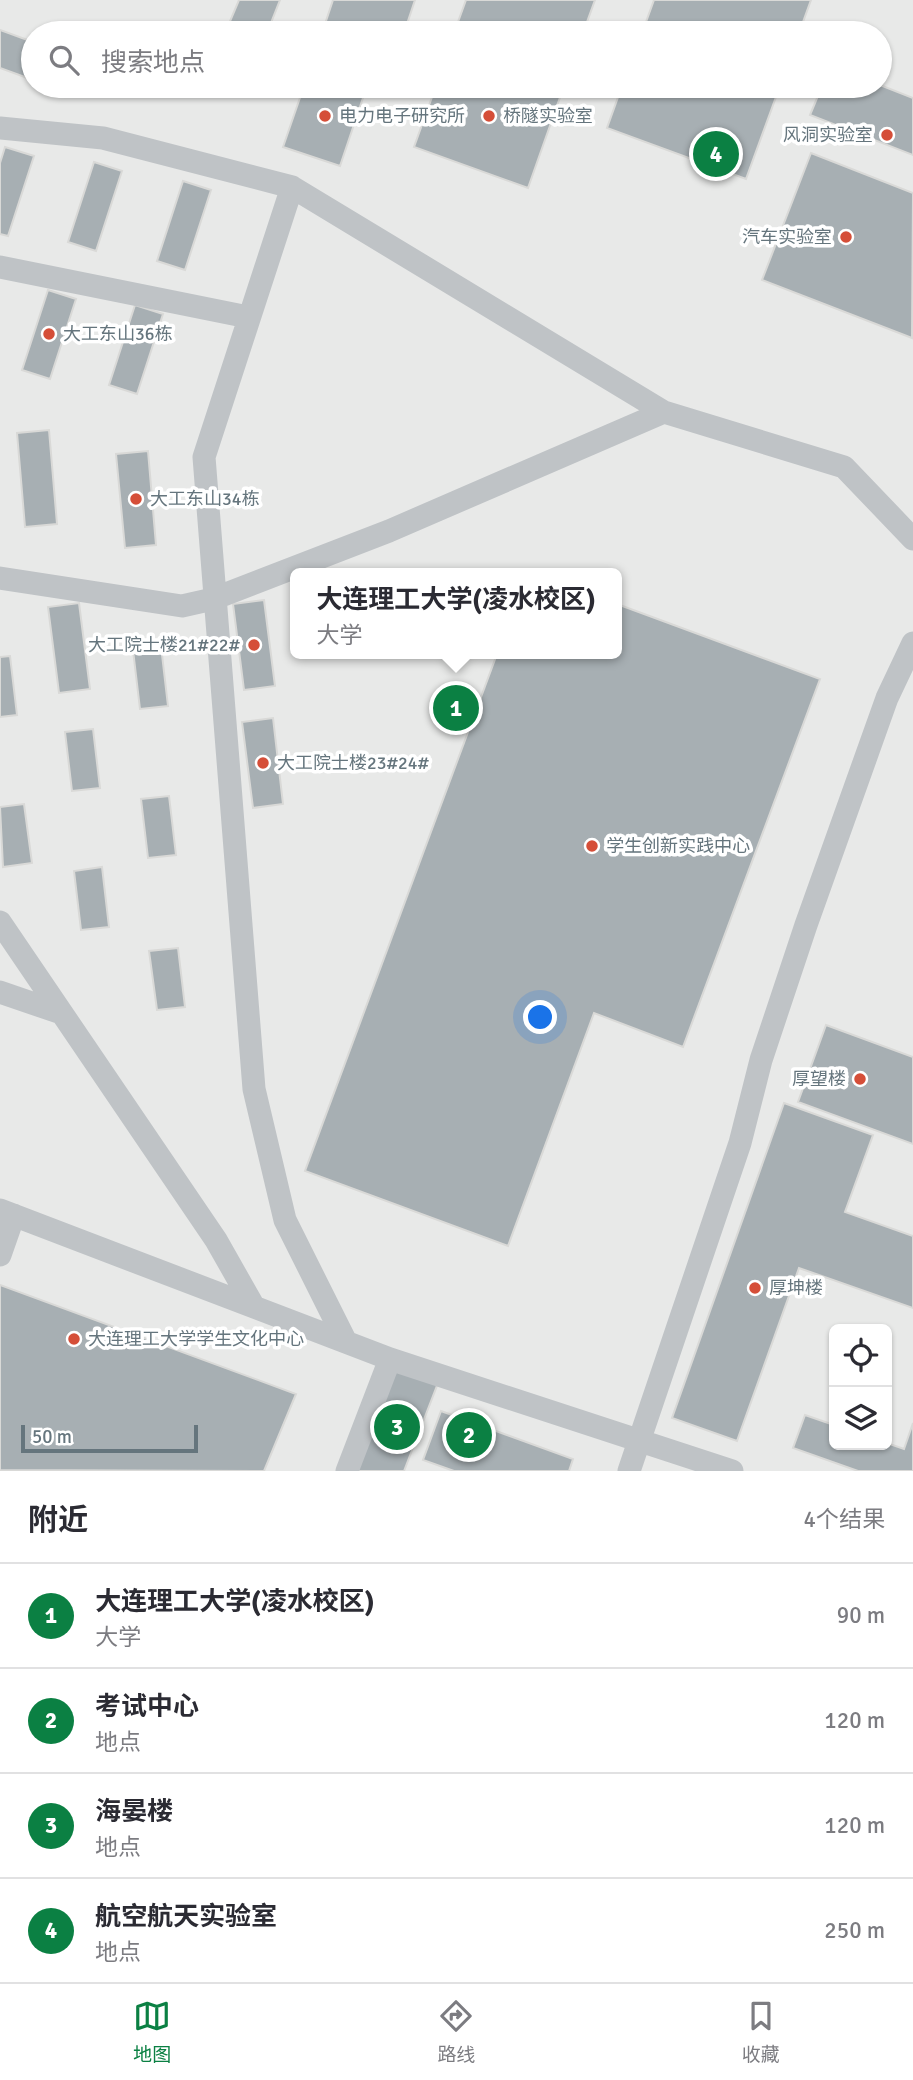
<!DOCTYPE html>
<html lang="zh">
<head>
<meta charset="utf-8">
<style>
  :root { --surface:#fff; --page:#f2f2f3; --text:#2b2b33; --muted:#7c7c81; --line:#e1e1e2; --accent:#0b8043 }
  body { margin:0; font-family:Signika,"Noto Sans SC",sans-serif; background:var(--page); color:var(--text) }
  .controls { position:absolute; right:21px; bottom:21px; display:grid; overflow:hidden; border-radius:10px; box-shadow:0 2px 5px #0004 }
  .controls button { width:63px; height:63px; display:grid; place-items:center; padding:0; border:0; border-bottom:2px solid var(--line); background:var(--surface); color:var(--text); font:35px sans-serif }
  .scale { position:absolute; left:21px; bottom:18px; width:177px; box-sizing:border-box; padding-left:7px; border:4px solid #65757d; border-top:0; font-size:19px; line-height:24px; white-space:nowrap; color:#65757d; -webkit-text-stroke:5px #fff; paint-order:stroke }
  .you { position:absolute; left:541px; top:1018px; width:24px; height:24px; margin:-18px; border:5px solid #fff; border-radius:50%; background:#1a73e8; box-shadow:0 0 0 10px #1a73e833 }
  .badge { display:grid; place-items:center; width:46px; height:46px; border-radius:50%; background:var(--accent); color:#fff; font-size:23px; font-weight:700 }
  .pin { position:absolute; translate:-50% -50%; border:4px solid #fff; box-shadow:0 2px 7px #0006 }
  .popup { position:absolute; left:290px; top:568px; width:332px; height:91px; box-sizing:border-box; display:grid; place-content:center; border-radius:10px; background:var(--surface); filter:drop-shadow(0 2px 5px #0005); font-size:23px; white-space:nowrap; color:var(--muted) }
  .popup b { font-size:26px; color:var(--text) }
  .popup::after { content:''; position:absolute; left:50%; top:100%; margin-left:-14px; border:14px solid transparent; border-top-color:var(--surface) }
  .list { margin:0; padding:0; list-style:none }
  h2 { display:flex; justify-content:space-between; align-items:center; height:91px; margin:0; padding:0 28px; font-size:30px }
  h2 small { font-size:23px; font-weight:400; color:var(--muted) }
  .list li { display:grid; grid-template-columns:46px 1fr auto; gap:21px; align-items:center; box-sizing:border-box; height:105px; padding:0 28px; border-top:2px solid var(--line) }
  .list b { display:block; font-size:26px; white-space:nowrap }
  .list p { margin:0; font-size:23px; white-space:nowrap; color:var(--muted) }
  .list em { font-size:23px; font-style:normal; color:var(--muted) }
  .icon { flex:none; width:38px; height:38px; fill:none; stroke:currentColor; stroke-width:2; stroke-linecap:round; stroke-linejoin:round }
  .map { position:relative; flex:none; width:913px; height:1471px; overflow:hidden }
  .search { position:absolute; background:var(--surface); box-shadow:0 2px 5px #0004; left:21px; right:21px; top:21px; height:77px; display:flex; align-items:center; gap:18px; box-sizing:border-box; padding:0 24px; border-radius:38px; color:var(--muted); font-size:26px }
  .sheet { height:511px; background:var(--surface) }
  nav { display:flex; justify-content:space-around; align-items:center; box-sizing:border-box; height:98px; border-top:2px solid var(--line); background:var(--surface); font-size:19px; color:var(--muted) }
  nav a { display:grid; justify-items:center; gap:4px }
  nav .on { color:var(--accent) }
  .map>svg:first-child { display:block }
  .built { fill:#e8e9e8; fill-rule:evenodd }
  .building { fill:#a7afb3; stroke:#d9d9d7; stroke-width:2 }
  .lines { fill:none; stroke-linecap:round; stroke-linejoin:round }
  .minor { stroke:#bfc3c6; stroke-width:23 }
  .poi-dot { fill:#d54e38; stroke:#fff; stroke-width:2.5 }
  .labels { text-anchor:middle; stroke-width:7; stroke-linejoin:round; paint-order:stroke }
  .poi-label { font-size:18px; fill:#65757d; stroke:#fff; text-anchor:start }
</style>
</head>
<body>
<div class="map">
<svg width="913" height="1471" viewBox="0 0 913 1471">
  <rect width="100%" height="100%" fill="#f8f7f5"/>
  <!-- built -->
  <path class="built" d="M0,0H913V1471H0ZM33,33H880V86H33ZM295,573H617V654H295ZM834,1329H887V1445H834Z"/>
  <!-- building -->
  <path class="building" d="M239,0H280L267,33H225Z
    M333,0H415L404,33H322Z
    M466,0H595L583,33H454Z
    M654,0H811L799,33H642Z
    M0,30L33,42V80L0,68Z
    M880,85L913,98V155L810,115L822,86Z
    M47,86H70L67,93Z
    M304,86H367L340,166L283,147Z
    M436,86H564L528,188L414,147Z
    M622,86H780L746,179L607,128Z
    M5,147L34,156L8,236L0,234V163Z
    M811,153L913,193L912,338L762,280Z
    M94,162L122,171L96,251L68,242Z
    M183,181L211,190L185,270L157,261Z
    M48,290L76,299L50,379L22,370Z
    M135,305L163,314L137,394L109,385Z
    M49,430L57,524L25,527L17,433Z
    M148,451L156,545L125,548L116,454Z
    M264,600L275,686L244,690L233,604Z
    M79,603L90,689L59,693L48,607Z
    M617,604L820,679L683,1047L594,1013L508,1246L305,1171L497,654H617Z
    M161,646L168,706L140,709L133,650Z
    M10,656L17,715L0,717V657Z
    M273,718L283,804L253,808L242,722Z
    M93,729L100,788L72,791L65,732Z
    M169,796L176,855L148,858L141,799Z
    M24,804L32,863L3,867L0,807Z
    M102,867L109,927L81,930L74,871Z
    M178,948L185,1007L157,1010L149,951Z
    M826,1025L913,1057V1144L798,1102Z
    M784,1103L873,1135L845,1212L913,1236V1308L799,1268L737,1441L672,1418Z
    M0,1285L296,1394L264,1471L0,1470Z
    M395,1369L438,1383L404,1471H356Z
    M441,1411L573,1459L569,1471H454L423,1460Z
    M805,1415L834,1425V1445L887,1443L904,1449L913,1423V1471H858L793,1448Z"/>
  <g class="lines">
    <!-- minor -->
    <path class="minor" d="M0,128L103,138L292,187
      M0,267L248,317
      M0,578L182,606L213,599L389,531L664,412
      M0,922L216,1240L254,1307
      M0,992L61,1013
      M0,1210L390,1359L732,1471
      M0,1255L14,1215
      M346,1342L285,1220L254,1089L204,457L292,187L664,412L844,467L913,539
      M347,1471L390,1359
      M629,1471L740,1143L761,1060L806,925L887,698L913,643"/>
  </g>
  <!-- markers -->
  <g class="poi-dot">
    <circle cx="325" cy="116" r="7"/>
    <circle cx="489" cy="116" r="7"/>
    <circle cx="887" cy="135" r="7"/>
    <circle cx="846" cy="237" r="7"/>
    <circle cx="49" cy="334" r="7"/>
    <circle cx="136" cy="499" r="7"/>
    <circle cx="254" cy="645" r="7"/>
    <circle cx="263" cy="763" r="7"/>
    <circle cx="592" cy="846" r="7"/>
    <circle cx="860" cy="1079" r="7"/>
    <circle cx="755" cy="1288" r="7"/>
    <circle cx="74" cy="1339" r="7"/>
  </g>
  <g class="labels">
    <!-- poi labels -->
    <g class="poi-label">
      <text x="339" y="122">电力电子研究所</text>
      <text x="503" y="122">桥隧实验室</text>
      <text x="873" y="141" text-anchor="end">风洞实验室</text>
      <text x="832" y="243" text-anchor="end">汽车实验室</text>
      <text x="63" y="340">大工东山36栋</text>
      <text x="150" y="505">大工东山34栋</text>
      <text x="240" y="651" text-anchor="end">大工院士楼21#22#</text>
      <text x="277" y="769">大工院士楼23#24#</text>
      <text x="606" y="852">学生创新实践中心</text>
      <text x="846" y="1085" text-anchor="end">厚望楼</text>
      <text x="769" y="1294">厚坤楼</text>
      <text x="88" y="1345">大连理工大学学生文化中心</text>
    </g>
  </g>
</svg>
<div class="controls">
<button><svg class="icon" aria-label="locate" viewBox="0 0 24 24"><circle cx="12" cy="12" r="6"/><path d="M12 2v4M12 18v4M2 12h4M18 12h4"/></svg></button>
<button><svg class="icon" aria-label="layers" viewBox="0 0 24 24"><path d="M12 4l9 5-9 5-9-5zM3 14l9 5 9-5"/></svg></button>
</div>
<div class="scale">50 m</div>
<div class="you"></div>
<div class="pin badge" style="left:456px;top:708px">1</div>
<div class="popup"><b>大连理工大学(凌水校区)</b>大学</div>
<div class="pin badge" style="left:469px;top:1435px">2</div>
<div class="pin badge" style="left:397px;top:1427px">3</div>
<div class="pin badge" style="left:716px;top:154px">4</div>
<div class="search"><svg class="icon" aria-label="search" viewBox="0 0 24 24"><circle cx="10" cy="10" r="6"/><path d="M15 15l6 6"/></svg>搜索地点</div>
</div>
<section class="sheet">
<h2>附近<small>4个结果</small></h2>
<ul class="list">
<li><span class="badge">1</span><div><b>大连理工大学(凌水校区)</b><p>大学</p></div><em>90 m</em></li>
<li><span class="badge">2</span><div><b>考试中心</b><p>地点</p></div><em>120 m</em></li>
<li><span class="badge">3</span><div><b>海晏楼</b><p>地点</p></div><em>120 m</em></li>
<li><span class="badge">4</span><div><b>航空航天实验室</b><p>地点</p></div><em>250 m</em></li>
</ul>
</section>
<nav>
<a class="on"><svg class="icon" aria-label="map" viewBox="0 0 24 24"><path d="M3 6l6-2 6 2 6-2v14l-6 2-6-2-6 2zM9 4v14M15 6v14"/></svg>地图</a>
<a><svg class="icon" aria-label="directions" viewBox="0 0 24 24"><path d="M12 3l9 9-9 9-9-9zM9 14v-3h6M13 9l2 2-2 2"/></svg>路线</a>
<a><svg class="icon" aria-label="saved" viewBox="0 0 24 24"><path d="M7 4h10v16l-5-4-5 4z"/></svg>收藏</a>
</nav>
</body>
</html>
